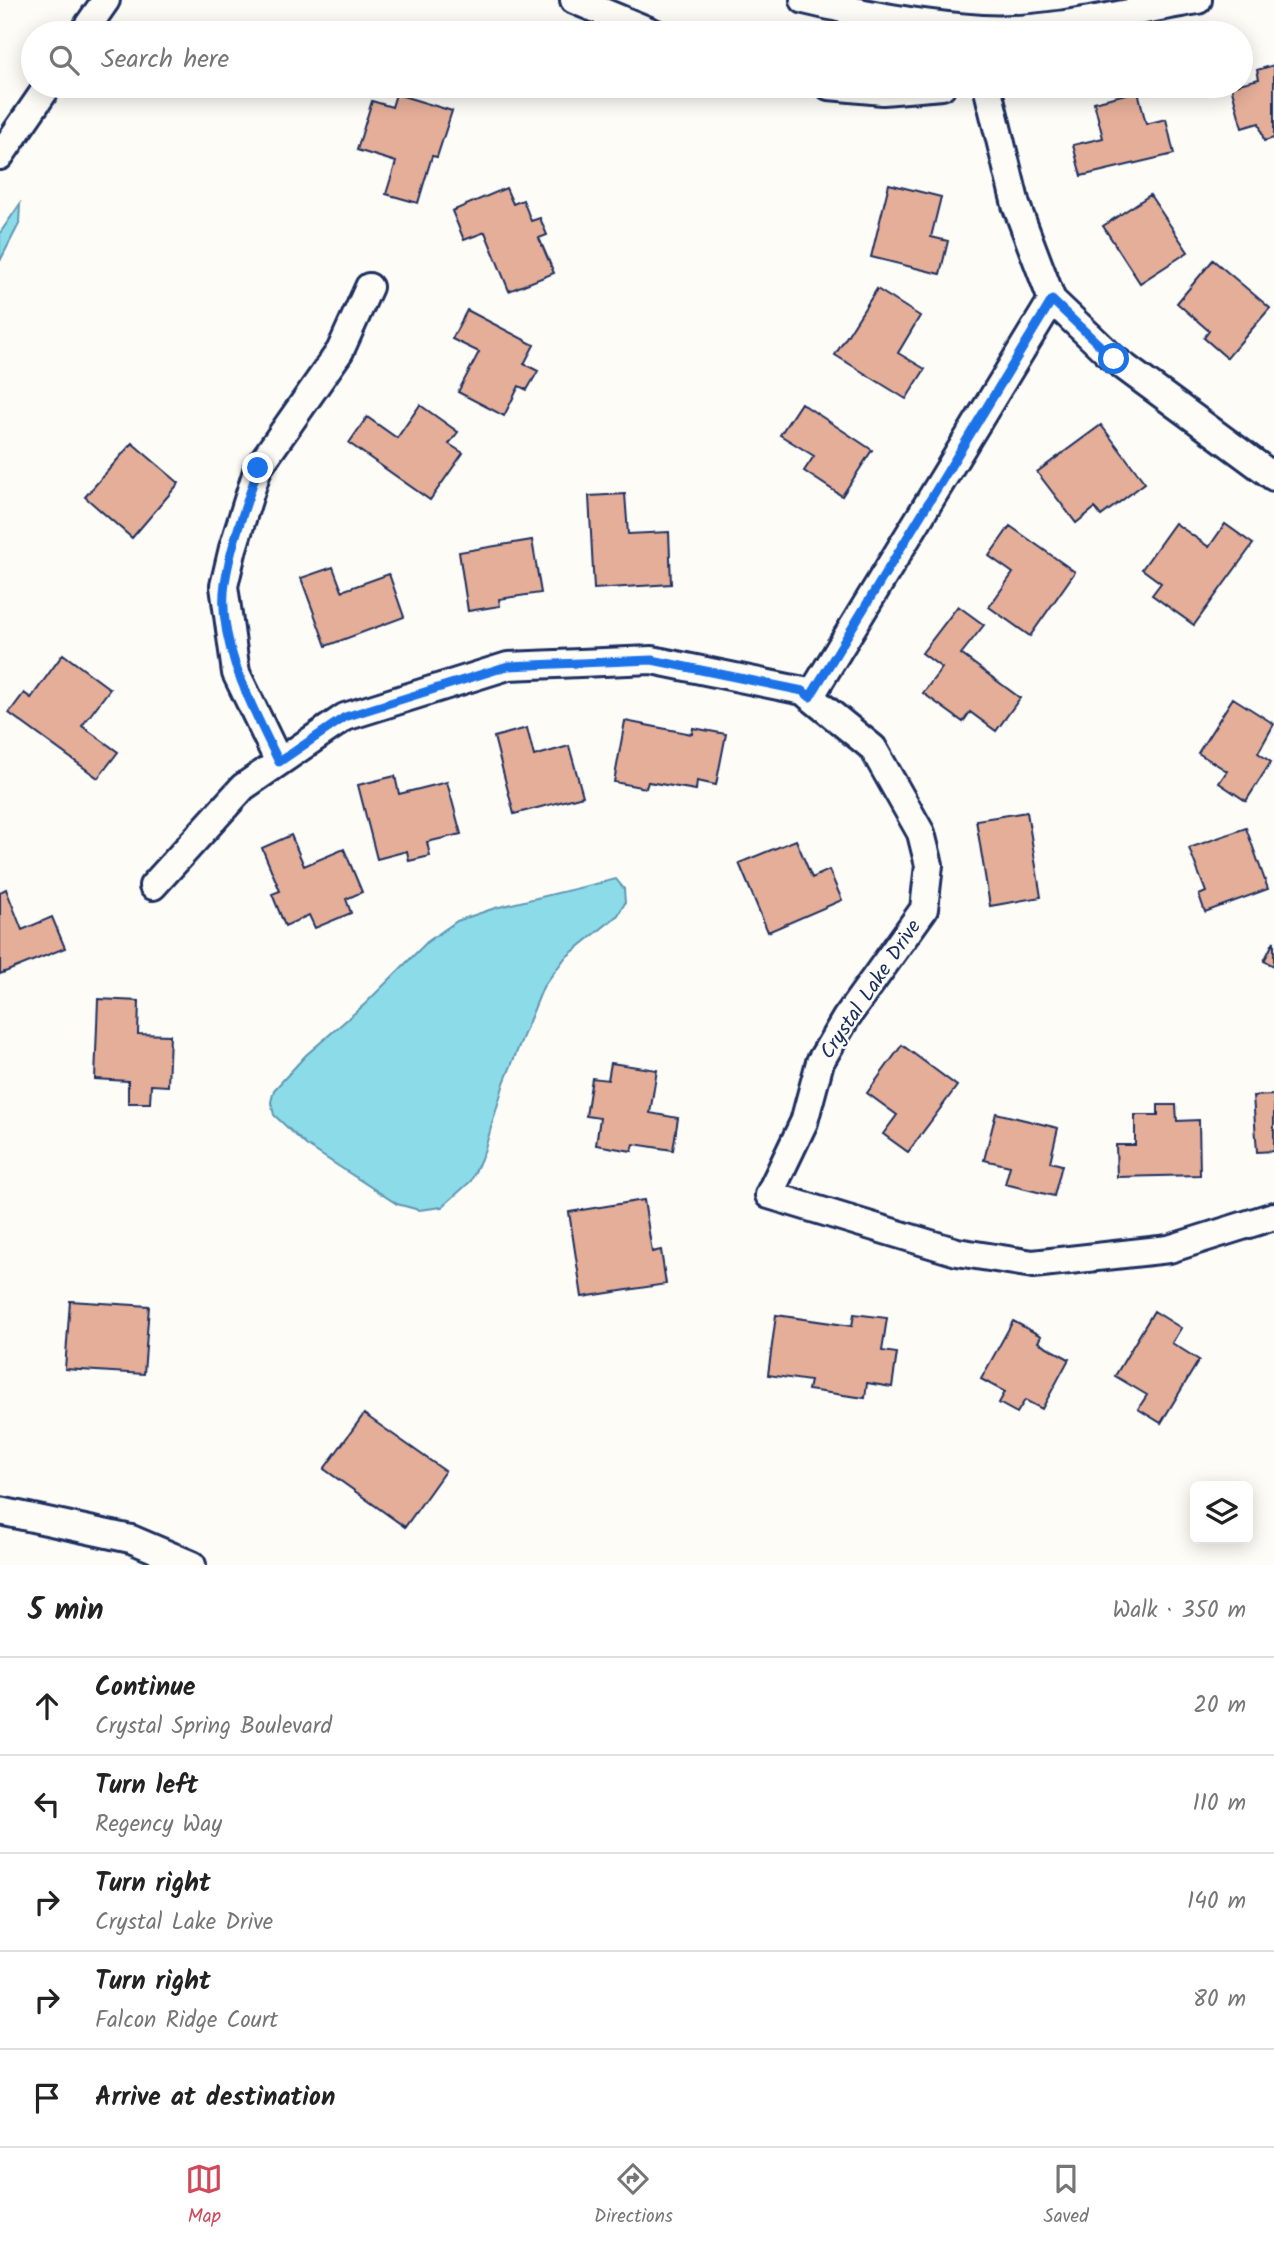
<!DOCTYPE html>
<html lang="en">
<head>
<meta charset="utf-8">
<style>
  :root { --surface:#fff; --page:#f2f2f2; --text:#222; --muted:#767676; --line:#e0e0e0; --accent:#d1495b }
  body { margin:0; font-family:Kalam,sans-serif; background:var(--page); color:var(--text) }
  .controls { position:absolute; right:21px; bottom:21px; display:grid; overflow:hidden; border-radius:10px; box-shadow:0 4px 18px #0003 }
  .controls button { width:63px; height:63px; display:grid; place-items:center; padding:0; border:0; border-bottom:2px solid var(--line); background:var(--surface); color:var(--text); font:35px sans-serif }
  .stop { position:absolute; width:21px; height:21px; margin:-16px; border:5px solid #1a73e8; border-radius:50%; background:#fff }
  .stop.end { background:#1a73e8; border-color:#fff; box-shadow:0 2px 7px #0008 }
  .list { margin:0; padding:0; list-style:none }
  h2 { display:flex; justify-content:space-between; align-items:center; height:91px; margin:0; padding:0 28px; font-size:30px }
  h2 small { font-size:23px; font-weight:400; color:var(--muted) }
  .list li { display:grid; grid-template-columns:46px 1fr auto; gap:21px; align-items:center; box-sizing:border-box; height:98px; padding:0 28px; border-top:2px solid var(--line) }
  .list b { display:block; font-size:26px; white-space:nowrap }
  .list p { margin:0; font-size:23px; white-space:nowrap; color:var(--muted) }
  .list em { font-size:23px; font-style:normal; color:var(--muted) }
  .icon { flex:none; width:38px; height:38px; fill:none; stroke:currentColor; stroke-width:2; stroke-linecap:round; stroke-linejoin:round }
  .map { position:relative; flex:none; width:1274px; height:1565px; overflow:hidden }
  .search { position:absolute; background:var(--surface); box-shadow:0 4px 18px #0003; left:21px; right:21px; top:21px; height:77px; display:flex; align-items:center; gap:18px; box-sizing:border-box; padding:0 24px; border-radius:38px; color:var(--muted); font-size:26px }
  .sheet { height:581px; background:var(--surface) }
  nav { display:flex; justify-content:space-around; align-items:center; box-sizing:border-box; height:98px; border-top:2px solid var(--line); background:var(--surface); font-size:19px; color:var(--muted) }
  nav a { display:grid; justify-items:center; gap:4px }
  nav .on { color:var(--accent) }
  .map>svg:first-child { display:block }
  .water { fill:#8cdbe9; stroke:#5f96b1; stroke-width:2 }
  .building { fill:#e4ae98; stroke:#1b2f5e; stroke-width:2 }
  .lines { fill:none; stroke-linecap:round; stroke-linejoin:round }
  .minor-casing { stroke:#1b2f5e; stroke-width:32 }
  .minor { stroke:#fdfcf7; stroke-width:26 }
  .route { stroke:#1a73e8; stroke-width:9 }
  .labels { text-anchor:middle; stroke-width:5; stroke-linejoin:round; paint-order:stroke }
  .street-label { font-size:21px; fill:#1b2f5e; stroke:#fdfcf7 }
</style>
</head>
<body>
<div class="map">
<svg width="1274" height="1565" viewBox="0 0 1274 1565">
  <rect width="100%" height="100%" fill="#fdfcf7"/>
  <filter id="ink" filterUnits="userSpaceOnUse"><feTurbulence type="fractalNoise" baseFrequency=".0143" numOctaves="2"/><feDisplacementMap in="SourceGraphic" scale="14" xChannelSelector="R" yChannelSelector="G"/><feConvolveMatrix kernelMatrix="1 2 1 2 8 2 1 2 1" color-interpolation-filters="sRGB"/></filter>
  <g filter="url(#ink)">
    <!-- water -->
    <path class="water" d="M20,204L19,224L0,261V233Z
      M616,879L624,889L625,903L618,915L565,958L543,987L504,1083L484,1152L471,1181L442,1207L419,1210L397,1204L306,1145L274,1115L271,1102L274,1090L306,1055L365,1004L427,942L457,921L495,908Z"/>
    <!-- building -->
    <path class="building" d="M1274,65V138L1264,141L1259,123L1242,128L1231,86L1259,79L1257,70Z
      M1138,91L1146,124L1166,119L1174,154L1081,176L1073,145L1103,138L1094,102Z
      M396,94L452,111L437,157L432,156L418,203L386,194L396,162L357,150L372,101L392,107Z
      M889,184L941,197L931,237L948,241L940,274L871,257Z
      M506,188L513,204L523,200L531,221L540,218L547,235L539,238L554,273L509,291L485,232L464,240L452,211Z
      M1150,195L1188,252L1140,283L1103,226Z
      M1213,260L1270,308L1227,358L1204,338L1209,331L1177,303Z
      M877,289L920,316L898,353L925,369L906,399L835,355Z
      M467,310L534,345L524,364L538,371L527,390L519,386L504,416L458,392L479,352L452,339Z
      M801,403L872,450L842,496L804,471L814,456L780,435Z
      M420,405L458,432L449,444L463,453L430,500L349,443L367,417L397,438Z
      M1101,425L1145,483L1101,516L1095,508L1076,523L1037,472Z
      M132,443L179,483L132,538L85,497Z
      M625,494L628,534L669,532L671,584L594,589L589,496Z
      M1175,523L1209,547L1225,524L1253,544L1194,625L1152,595L1161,583L1142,569Z
      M1010,526L1075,572L1030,636L989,607L1013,573L989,556Z
      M532,540L541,593L499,599L500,606L468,611L459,552Z
      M333,567L342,591L389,574L404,617L326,646L301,578Z
      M958,606L984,625L961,654L1020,698L996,731L970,712L963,722L923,693L942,668L922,653Z
      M63,654L110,689L82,726L118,752L98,778L9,713L24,693L31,698Z
      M1233,698L1274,724L1258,753L1271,762L1246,801L1219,783L1227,771L1198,753Z
      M625,721L692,734L693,728L726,734L716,785L697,781L696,790L648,782L646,788L614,782Z
      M527,728L534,756L569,746L583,796L514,814L494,737Z
      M395,776L399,794L447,782L461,834L427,842L430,856L409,861L407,851L377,859L358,785Z
      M1027,812L1041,897L990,906L976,820Z
      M1246,828L1268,889L1205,912L1199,895L1206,892L1189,848Z
      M291,835L304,866L344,849L362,892L346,899L351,913L315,928L309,915L285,926L272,894L280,891L262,848Z
      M796,840L812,878L829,870L842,900L768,932L739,863Z
      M6,889L22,930L52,917L65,948L0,974V892Z
      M1274,941V966L1264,961Z
      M98,999L139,1001L138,1034L170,1035L168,1086L151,1085L150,1103H128V1081L95,1079Z
      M902,1045L957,1086L908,1152L883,1134L897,1115L867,1093Z
      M611,1063L657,1070L650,1113L678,1118L673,1150L634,1144L632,1151L596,1145L600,1118L586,1116L592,1078L608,1080Z
      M1274,1095V1151L1257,1152L1253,1096Z
      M1158,1105H1176L1177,1121L1199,1120L1200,1175L1117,1177L1116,1145H1135V1115H1158Z
      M996,1113L1058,1128L1050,1162L1062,1165L1054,1196L1005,1184L1010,1166L984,1160Z
      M644,1200L652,1252L661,1250L666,1284L582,1297L569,1212Z
      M70,1301L149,1306L144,1374L65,1369Z
      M1154,1311L1181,1328L1172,1343L1199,1360L1161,1423L1138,1409L1147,1395L1115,1376Z
      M854,1314L887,1318L882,1351L897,1353L892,1387L867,1383L865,1398L808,1390L810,1381L768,1375L776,1315L852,1326Z
      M1013,1321L1041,1336L1038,1342L1069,1359L1042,1409L1025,1400L1017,1413L999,1403L1005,1392L981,1379Z
      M364,1414L445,1471L405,1527L324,1469Z"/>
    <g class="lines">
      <!-- minor casing -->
      <g class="minor-casing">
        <path id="minor" d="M574,0L654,33
          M804,0C862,14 922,25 982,29C1048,33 1132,11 1198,0
          M83,33L106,0
          M829,86L883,91L942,86
          M987,86L1016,205L1052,300L1114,359L1274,477
          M0,156L48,86
          M810,697L1052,300
          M279,762L236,673L224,586L233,548L258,468L340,351L369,287
          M153,886L243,787L345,717L508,666L652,660L803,691L873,748L921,833L929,865L924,909L846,1018L820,1062L804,1122L769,1195L957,1252L1033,1264L1169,1249L1274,1216
          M0,1511L131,1539L192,1565"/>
      </g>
      <!-- minor -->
      <use href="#minor" class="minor"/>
    </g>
  </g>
  <g class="lines" filter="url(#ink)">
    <!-- route -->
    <path class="route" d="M258,468C246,506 231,544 225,583C216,643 254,710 279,762L345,717L508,666L652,660L803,691L810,697L1052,300L1114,359"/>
  </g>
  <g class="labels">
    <!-- street labels -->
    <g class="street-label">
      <text transform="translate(870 989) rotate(-56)" y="7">Crystal Lake Drive</text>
    </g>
  </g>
</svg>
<div class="controls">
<button><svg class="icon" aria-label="layers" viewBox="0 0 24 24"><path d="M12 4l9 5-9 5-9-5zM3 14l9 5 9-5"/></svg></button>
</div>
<div class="stop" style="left:1114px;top:359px"></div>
<div class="stop end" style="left:258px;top:468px"></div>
<div class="search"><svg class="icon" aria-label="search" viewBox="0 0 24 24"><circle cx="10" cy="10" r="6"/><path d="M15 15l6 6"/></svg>Search here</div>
</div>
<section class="sheet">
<h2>5 min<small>Walk · 350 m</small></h2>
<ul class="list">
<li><svg class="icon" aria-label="ahead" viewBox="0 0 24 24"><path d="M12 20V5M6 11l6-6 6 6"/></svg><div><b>Continue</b><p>Crystal Spring Boulevard</p></div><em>20 m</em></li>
<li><svg class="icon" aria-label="left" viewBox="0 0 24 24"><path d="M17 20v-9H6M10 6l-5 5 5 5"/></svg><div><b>Turn left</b><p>Regency Way</p></div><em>110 m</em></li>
<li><svg class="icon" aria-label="right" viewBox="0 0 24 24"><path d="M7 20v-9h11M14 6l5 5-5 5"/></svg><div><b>Turn right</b><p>Crystal Lake Drive</p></div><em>140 m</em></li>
<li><svg class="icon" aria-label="right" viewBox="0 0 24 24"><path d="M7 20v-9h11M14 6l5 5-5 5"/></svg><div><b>Turn right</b><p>Falcon Ridge Court</p></div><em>80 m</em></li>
<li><svg class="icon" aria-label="arrive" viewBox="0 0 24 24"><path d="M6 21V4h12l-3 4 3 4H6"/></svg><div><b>Arrive at destination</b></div></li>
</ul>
</section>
<nav>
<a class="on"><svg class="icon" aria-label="map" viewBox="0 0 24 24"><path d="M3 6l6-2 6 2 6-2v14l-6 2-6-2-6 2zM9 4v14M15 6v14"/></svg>Map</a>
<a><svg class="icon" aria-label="directions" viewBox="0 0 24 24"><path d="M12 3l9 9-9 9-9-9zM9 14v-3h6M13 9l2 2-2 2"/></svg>Directions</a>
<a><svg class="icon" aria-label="saved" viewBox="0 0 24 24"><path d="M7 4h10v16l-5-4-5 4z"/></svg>Saved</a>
</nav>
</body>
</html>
